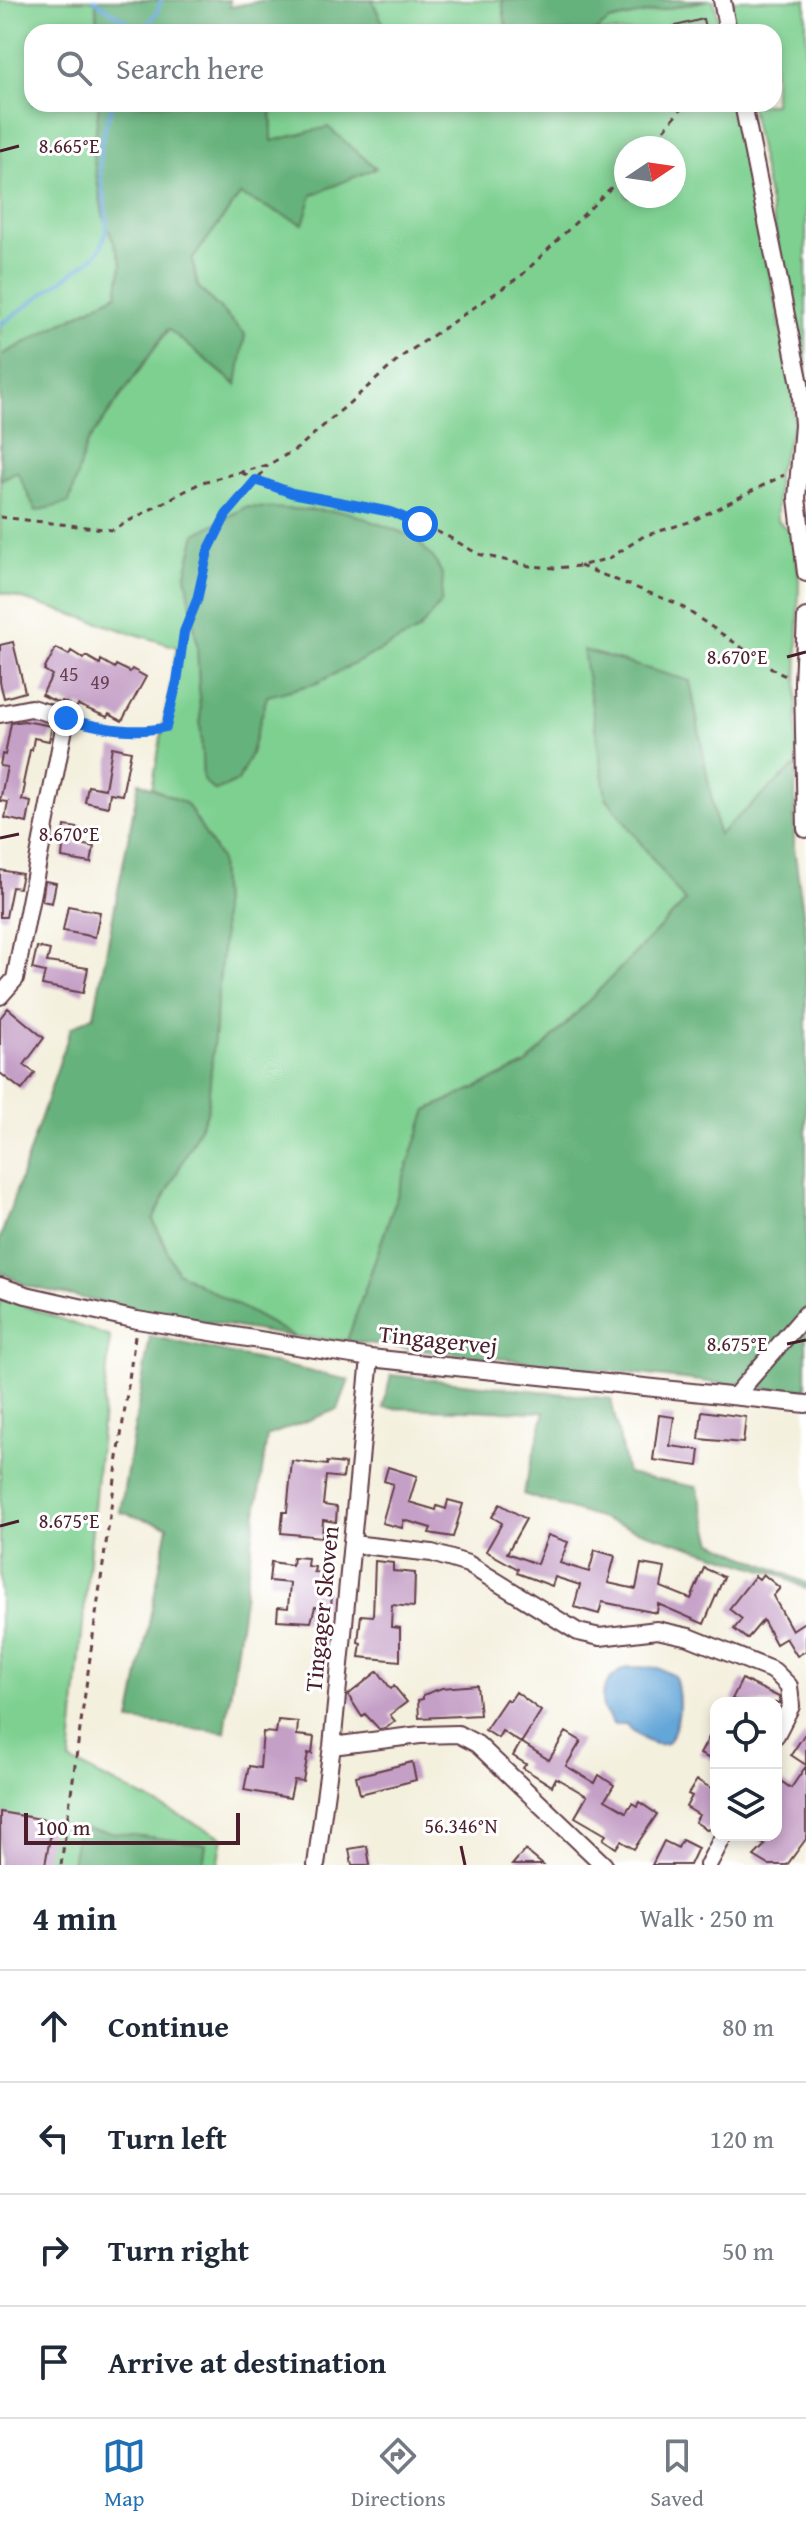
<!DOCTYPE html>
<html lang="en">
<head>
<meta charset="utf-8">
<style>
  :root { --surface:#fff; --page:#f2f2f3; --text:#1f2937; --muted:#747a83; --line:#e0e1e3; --accent:#1f6fb2 }
  body { margin:0; font-family:"Gentium Book Plus",serif; background:var(--page); color:var(--text) }
  .controls { position:absolute; right:24px; bottom:24px; display:grid; overflow:hidden; border-radius:16px; box-shadow:0 4px 12px #0003 }
  .controls button { width:72px; height:72px; display:grid; place-items:center; padding:0; border:0; border-bottom:2px solid var(--line); background:var(--surface); color:var(--text); font:40px sans-serif }
  .compass { position:absolute; left:614px; top:136px; width:72px; height:72px; border-radius:50%; background:var(--surface); box-shadow:0 4px 12px #0003; rotate:77deg }
  .scale { position:absolute; left:24px; bottom:20px; width:216px; box-sizing:border-box; padding-left:8px; border:4px solid #4a1f2b; border-top:0; font-size:22px; line-height:28px; white-space:nowrap; color:#4a1f2b; -webkit-text-stroke:6px #fff; paint-order:stroke }
  .stop { position:absolute; width:24px; height:24px; margin:-18px; border:6px solid #1a73e8; border-radius:50%; background:#fff }
  .stop.end { background:#1a73e8; border-color:#fff; box-shadow:0 2px 8px #0008 }
  .list { margin:0; padding:0; list-style:none }
  h2 { display:flex; justify-content:space-between; align-items:center; height:104px; margin:0; padding:0 32px; font-size:34px }
  h2 small { font-size:26px; font-weight:400; color:var(--muted) }
  .list li { display:grid; grid-template-columns:52px 1fr auto; gap:24px; align-items:center; box-sizing:border-box; height:112px; padding:0 32px; border-top:2px solid var(--line) }
  .list b { display:block; font-size:30px; white-space:nowrap }
  .list em { font-size:26px; font-style:normal; color:var(--muted) }
  .icon { flex:none; width:44px; height:44px; fill:none; stroke:currentColor; stroke-width:2; stroke-linecap:round; stroke-linejoin:round }
  .map { position:relative; flex:none; width:806px; height:1865px; overflow:hidden }
  .search { position:absolute; background:var(--surface); box-shadow:0 4px 12px #0003; left:24px; right:24px; top:24px; height:88px; display:flex; align-items:center; gap:20px; box-sizing:border-box; padding:0 28px; border-radius:24px; color:var(--muted); font-size:30px }
  .sheet { height:552px; background:var(--surface) }
  nav { display:flex; justify-content:space-around; align-items:center; box-sizing:border-box; height:112px; border-top:2px solid var(--line); background:var(--surface); font-size:22px; color:var(--muted) }
  nav a { display:grid; justify-items:center; gap:4px }
  nav .on { color:var(--accent) }
  .map>svg:first-child { display:block }
  .green { fill:#7ed091; stroke:#64785e; stroke-width:2; fill-rule:evenodd }
  .forest { fill:#66b27b; stroke:#586853; stroke-width:2 }
  .water { fill:#63a6d8; stroke:#566282; stroke-width:2 }
  .lines { fill:none; stroke-linecap:round; stroke-linejoin:round }
  .stream { stroke:#63a6d8; stroke-width:4 }
  .building { fill:#c49fc6 }
  .minor-casing { stroke:#643e46; stroke-width:20 }
  .path { stroke:#643e46; stroke-width:3; stroke-dasharray:6 6; stroke-linecap:butt }
  .minor { stroke:#fff; stroke-width:16 }
  .route { stroke:#1a73e8; stroke-width:10 }
  .ticks { fill:none; stroke:#4a1f2b; stroke-width:3 }
  .labels { text-anchor:middle; stroke-width:6; stroke-linejoin:round; paint-order:stroke }
  .number-label { font-size:20px; fill:#683f52 }
  .street-label { font-size:24px; fill:#4a1f2b; stroke:#fff }
  .ticks-label { font-size:20px; text-anchor:middle; fill:#4a1f2b; stroke:#fff; stroke-width:6; stroke-linejoin:round; paint-order:stroke }
</style>
</head>
<body>
<div class="map">
<svg width="806" height="1865" viewBox="0 0 806 1865">
  <rect width="100%" height="100%" fill="#fff"/>
  <filter id="ink" filterUnits="userSpaceOnUse"><feTurbulence type="fractalNoise" baseFrequency=".0125" numOctaves="2"/><feDisplacementMap in="SourceGraphic" scale="16" xChannelSelector="R" yChannelSelector="G"/><feConvolveMatrix kernelMatrix="1 2 1 2 8 2 1 2 1" color-interpolation-filters="sRGB"/></filter>
  <filter id="wash" filterUnits="userSpaceOnUse"><feTurbulence type="fractalNoise" baseFrequency=".006" numOctaves="4" result="noise"/><feDisplacementMap in="SourceGraphic" scale="32" xChannelSelector="R" yChannelSelector="G"/><feGaussianBlur stdDeviation="1.8" result="paint"/><feColorMatrix in="noise" values="0 0 0 0 0 0 0 0 0 0 0 0 0 0 0 0 0 1.4 0 .05"/><feComposite in="paint" operator="in"/></filter>
  <g filter="url(#wash)">
    <rect width="100%" height="100%" fill="#f4f0de"/>
    <!-- green -->
    <path class="green" d="M0,0H91L96,3L97,32H32V104H99L93,156L234,104L117,294L0,356Z
      M372,0H502L507,32H387Z
      M707,0H714L721,32H595L609,21Z
      M729,0H806V385L750,104H774V32H736Z
      M271,104H736L792,383L794,424L777,473V520L794,535L799,580L796,765L718,836L690,681L606,797L685,902L526,1065L427,1110L347,1341L295,1337L177,1272L153,1220L207,1113L223,939L220,859L187,804L152,788L177,647L0,592V480L17,471L68,503L86,445L169,329L236,385L245,334L198,287L192,260L240,195H312L375,168L272,141ZM626,148H674V196H626ZM246,507L347,512L414,537L317,683L267,696L251,753L238,781L216,791L203,779L197,643L186,574L196,534Z
      M0,1297L110,1337L70,1761L223,1837L218,1865H0Z"/>
    <!-- forest -->
    <path class="forest" d="M91,0H230V7L265,0H372L387,32H97L96,3Z
      M502,0H707L609,21L595,32H507Z
      M99,104H271L272,141L328,127L376,168L312,195L303,224L240,195L192,260L198,287L245,334L237,385L168,329L86,445L69,503L36,511L17,471L0,480V356L117,294L122,263L103,215L93,156Z
      M246,507L347,512L414,537L435,560L443,576L441,603L418,631L317,683L267,696L251,753L238,781L215,791L203,780L197,643L186,574L196,534Z
      M583,650L690,681L718,835L796,765L794,847L806,933V1393L347,1341L427,1110L526,1065L685,902L606,797Z
      M139,782L187,804L220,859L223,939L207,1113L153,1220L177,1272L295,1337L142,1311L27,1286L0,1272V1239L71,1028L94,1015Z
      M150,1336L349,1380L338,1409L267,1436L225,1732L130,1721L168,1526L120,1512Z
      M391,1375L611,1399L627,1474L697,1487L713,1542L806,1583V1589L780,1575L523,1494L545,1412L383,1408Z
      M78,1828L206,1844L203,1865H72Z"/>
    <!-- water -->
    <path class="water" d="M629,1667L658,1668L675,1676C681,1699 682,1723 667,1743C652,1748 636,1735 626,1724L614,1725C611,1720 605,1713 603,1708C598,1689 612,1673 629,1667Z"/>
    <g class="lines">
      <!-- stream -->
      <path class="stream" d="M94,0L143,32
        M143,32L158,10L161,0
        M0,325L93,258C118,231 101,199 100,166C100,143 105,125 113,104"/>
    </g>
    <g id="blocks">
      <!-- building -->
      <path class="building" d="M703,19L706,32H668V28Z
        M13,642L25,692L4,698L0,682V645Z
        M56,648L69,655L71,651L84,659L86,656L100,664L101,660L115,668L116,665L130,672L132,669L146,677L122,721L109,714L107,717L78,705L76,708L62,701L61,704L42,695L52,675L44,670Z
        M24,721L52,726L49,741L34,738L32,750H30L23,784L25,785L22,800L31,802L27,823L5,818L8,802L0,801L7,767L0,766L2,754L5,755L11,723Z
        M112,747L131,751L122,795L110,793L108,807L85,802L88,786L105,789Z
        M65,826L78,828L75,843L94,847L91,863L62,858Z
        M0,870L22,874L19,888L12,887L6,917H0Z
        M45,881L56,883L52,903L42,901Z
        M68,906L100,912L95,937L63,931Z
        M37,947L50,950L47,962L88,968L83,993L42,985L45,972L32,969Z
        M8,1008L44,1038L24,1065L35,1073L22,1090L0,1073V1018Z
        M702,1411L746,1417L743,1443L699,1439Z
        M659,1415L674,1417L670,1446L700,1450L698,1466L653,1460Z
        M292,1461L327,1465V1462L345,1464L343,1478L326,1476L323,1505L337,1507L336,1522L323,1520L322,1537L281,1533L283,1512H287Z
        M388,1467L417,1476L409,1502L436,1510L437,1506L446,1509L448,1500L463,1504L453,1537L429,1533L431,1528L404,1520L402,1528L382,1523L393,1484L384,1481Z
        M500,1504L526,1519L507,1553L537,1564L548,1535L568,1542L560,1563L589,1572L595,1550L615,1556L608,1583L636,1589L641,1564L665,1568L661,1587L691,1599L704,1568L724,1577L704,1624L658,1604L657,1613L602,1602L599,1614L574,1607L580,1585L555,1577L552,1586L517,1573L518,1569L486,1551L502,1523L492,1517Z
        M293,1557L308,1558L307,1566L315,1567L314,1572L328,1574L326,1593L332,1594L331,1608L315,1607L311,1622L277,1620L278,1607L288,1608L290,1583L269,1581L271,1562L292,1565Z
        M375,1561L393,1563V1571L415,1573L414,1607L392,1605L391,1627L400,1628V1661L359,1657L361,1643L358,1642L361,1615L373,1616Z
        M763,1574L780,1588L773,1596L792,1630L806,1621V1651L797,1656L786,1638L776,1644L763,1620L747,1639L734,1629L742,1619L729,1609L755,1576L759,1579Z
        M378,1671L391,1689L394,1686L407,1702L390,1715L395,1721L386,1728L379,1729L365,1714L362,1717L348,1695Z
        M742,1679L779,1697L780,1703H740L732,1699Z
        M477,1685L480,1715L419,1718L418,1700L423,1699V1695L442,1688Z
        M516,1692L541,1711L521,1743L502,1731L498,1738L485,1730L506,1699L510,1701Z
        M278,1720L298,1722L297,1735L314,1737L312,1754L308,1753L303,1781L294,1780L290,1798L244,1790L249,1766L260,1768L263,1732L276,1733Z
        M716,1724V1762L700,1754Z
        M566,1732L581,1741L566,1766L595,1783L599,1775L614,1785L605,1800L626,1812L632,1803L637,1806L639,1802L657,1814L634,1849L621,1841L616,1848L603,1839L606,1835L575,1817L587,1796L556,1778L552,1786L523,1768L526,1764L513,1756L521,1742L549,1760Z
        M806,1732V1765L791,1755Z
        M412,1762L416,1780L360,1794L356,1776Z
        M806,1766V1839L787,1865H769L754,1856L765,1845L752,1835H776V1778L791,1788Z
        M697,1780L716,1791V1824L713,1822L708,1830L695,1822L699,1815L686,1807L692,1796L688,1794Z
        M0,1812L53,1821L45,1865H0Z
        M682,1840L698,1848L690,1865H652L664,1841L678,1848Z
        M367,1846L370,1865H352L349,1849Z
        M525,1850L543,1865H512Z"/>
    </g>
  </g>
  <g filter="url(#ink)">
    <use href="#blocks" fill-opacity="0" stroke="#643e46" stroke-width="2"/>
    <g class="lines">
      <!-- minor casing -->
      <g class="minor-casing">
        <path id="minor" d="M722,0L728,32
          M743,104L800,384L803,425L797,498L806,573
          M806,617L803,683L806,829
          M0,714L31,708L66,718L15,979L0,996
          M0,1286L26,1295L137,1320L370,1358L806,1404
          M735,1396L806,1314
          M353,1544L432,1553L468,1564L578,1632L600,1637L657,1630L689,1637L774,1671L789,1686L791,1706L776,1735
          M332,1746L420,1735L458,1734L477,1744L604,1865
          M316,1865L332,1746L370,1358
          M708,1865L724,1835"/>
      </g>
      <!-- path -->
      <path class="path" d="M649,148L685,104
        M242,473L292,493L391,512L447,536L478,554L530,566L554,568L580,566L610,558L644,536L692,521L784,475
        M0,517L112,530L202,482L268,465L298,448L404,355L522,275L626,173
        M580,566L678,604L779,673L790,678
        M79,722C107,730 139,733 166,727L177,682L184,632L197,600L208,551L226,515L248,492L268,465
        M61,1865L135,1336"/>
      <!-- minor -->
      <use href="#minor" class="minor"/>
    </g>
  </g>
  <g class="lines" filter="url(#ink)">
    <!-- route -->
    <path class="route" d="M66,718C98,728 133,735 166,727L177,682L184,632L197,600L208,551L226,515L256,480L292,493L391,512L420,524"/>
  </g>
  <!-- ticks -->
  <path class="ticks" d="M0,151L19,146M787,657L806,652M0,838L19,834M787,1344L806,1340M0,1526L19,1521M461,1846L465,1865"/>
  <g class="labels">
    <!-- number labels -->
    <g class="number-label">
      <text x="69" y="681">45</text>
      <text x="100" y="689">49</text>
    </g>
    <!-- street labels -->
    <g class="street-label">
      <text transform="translate(438 1340) rotate(6)" y="8">Tingagervej</text>
      <text transform="translate(322 1609) rotate(-84)" y="8">Tingager Skoven</text>
    </g>
  </g>
  <g class="ticks-label">
    <text x="69" y="153">8.665°E</text>
    <text x="737" y="664">8.670°E</text>
    <text x="69" y="841">8.670°E</text>
    <text x="737" y="1351">8.675°E</text>
    <text x="69" y="1528">8.675°E</text>
    <text x="461" y="1833">56.346°N</text>
  </g>
</svg>
<div class="controls">
<button><svg class="icon" aria-label="locate" viewBox="0 0 24 24"><circle cx="12" cy="12" r="6"/><path d="M12 2v4M12 18v4M2 12h4M18 12h4"/></svg></button>
<button><svg class="icon" aria-label="layers" viewBox="0 0 24 24"><path d="M12 4l9 5-9 5-9-5zM3 14l9 5 9-5"/></svg></button>
</div>
<svg class="compass" viewBox="-18 -18 36 36"><path d="M0-13l5 13h-10z" fill="#e53935"/><path d="M0 13l5-13h-10z" fill="#747a83"/></svg>
<div class="scale">100 m</div>
<div class="stop" style="left:420px;top:524px"></div>
<div class="stop end" style="left:66px;top:718px"></div>
<div class="search"><svg class="icon" aria-label="search" viewBox="0 0 24 24"><circle cx="10" cy="10" r="6"/><path d="M15 15l6 6"/></svg>Search here</div>
</div>
<section class="sheet">
<h2>4 min<small>Walk · 250 m</small></h2>
<ul class="list">
<li><svg class="icon" aria-label="ahead" viewBox="0 0 24 24"><path d="M12 20V5M6 11l6-6 6 6"/></svg><div><b>Continue</b></div><em>80 m</em></li>
<li><svg class="icon" aria-label="left" viewBox="0 0 24 24"><path d="M17 20v-9H6M10 6l-5 5 5 5"/></svg><div><b>Turn left</b></div><em>120 m</em></li>
<li><svg class="icon" aria-label="right" viewBox="0 0 24 24"><path d="M7 20v-9h11M14 6l5 5-5 5"/></svg><div><b>Turn right</b></div><em>50 m</em></li>
<li><svg class="icon" aria-label="arrive" viewBox="0 0 24 24"><path d="M6 21V4h12l-3 4 3 4H6"/></svg><div><b>Arrive at destination</b></div></li>
</ul>
</section>
<nav>
<a class="on"><svg class="icon" aria-label="map" viewBox="0 0 24 24"><path d="M3 6l6-2 6 2 6-2v14l-6 2-6-2-6 2zM9 4v14M15 6v14"/></svg>Map</a>
<a><svg class="icon" aria-label="directions" viewBox="0 0 24 24"><path d="M12 3l9 9-9 9-9-9zM9 14v-3h6M13 9l2 2-2 2"/></svg>Directions</a>
<a><svg class="icon" aria-label="saved" viewBox="0 0 24 24"><path d="M7 4h10v16l-5-4-5 4z"/></svg>Saved</a>
</nav>
</body>
</html>
